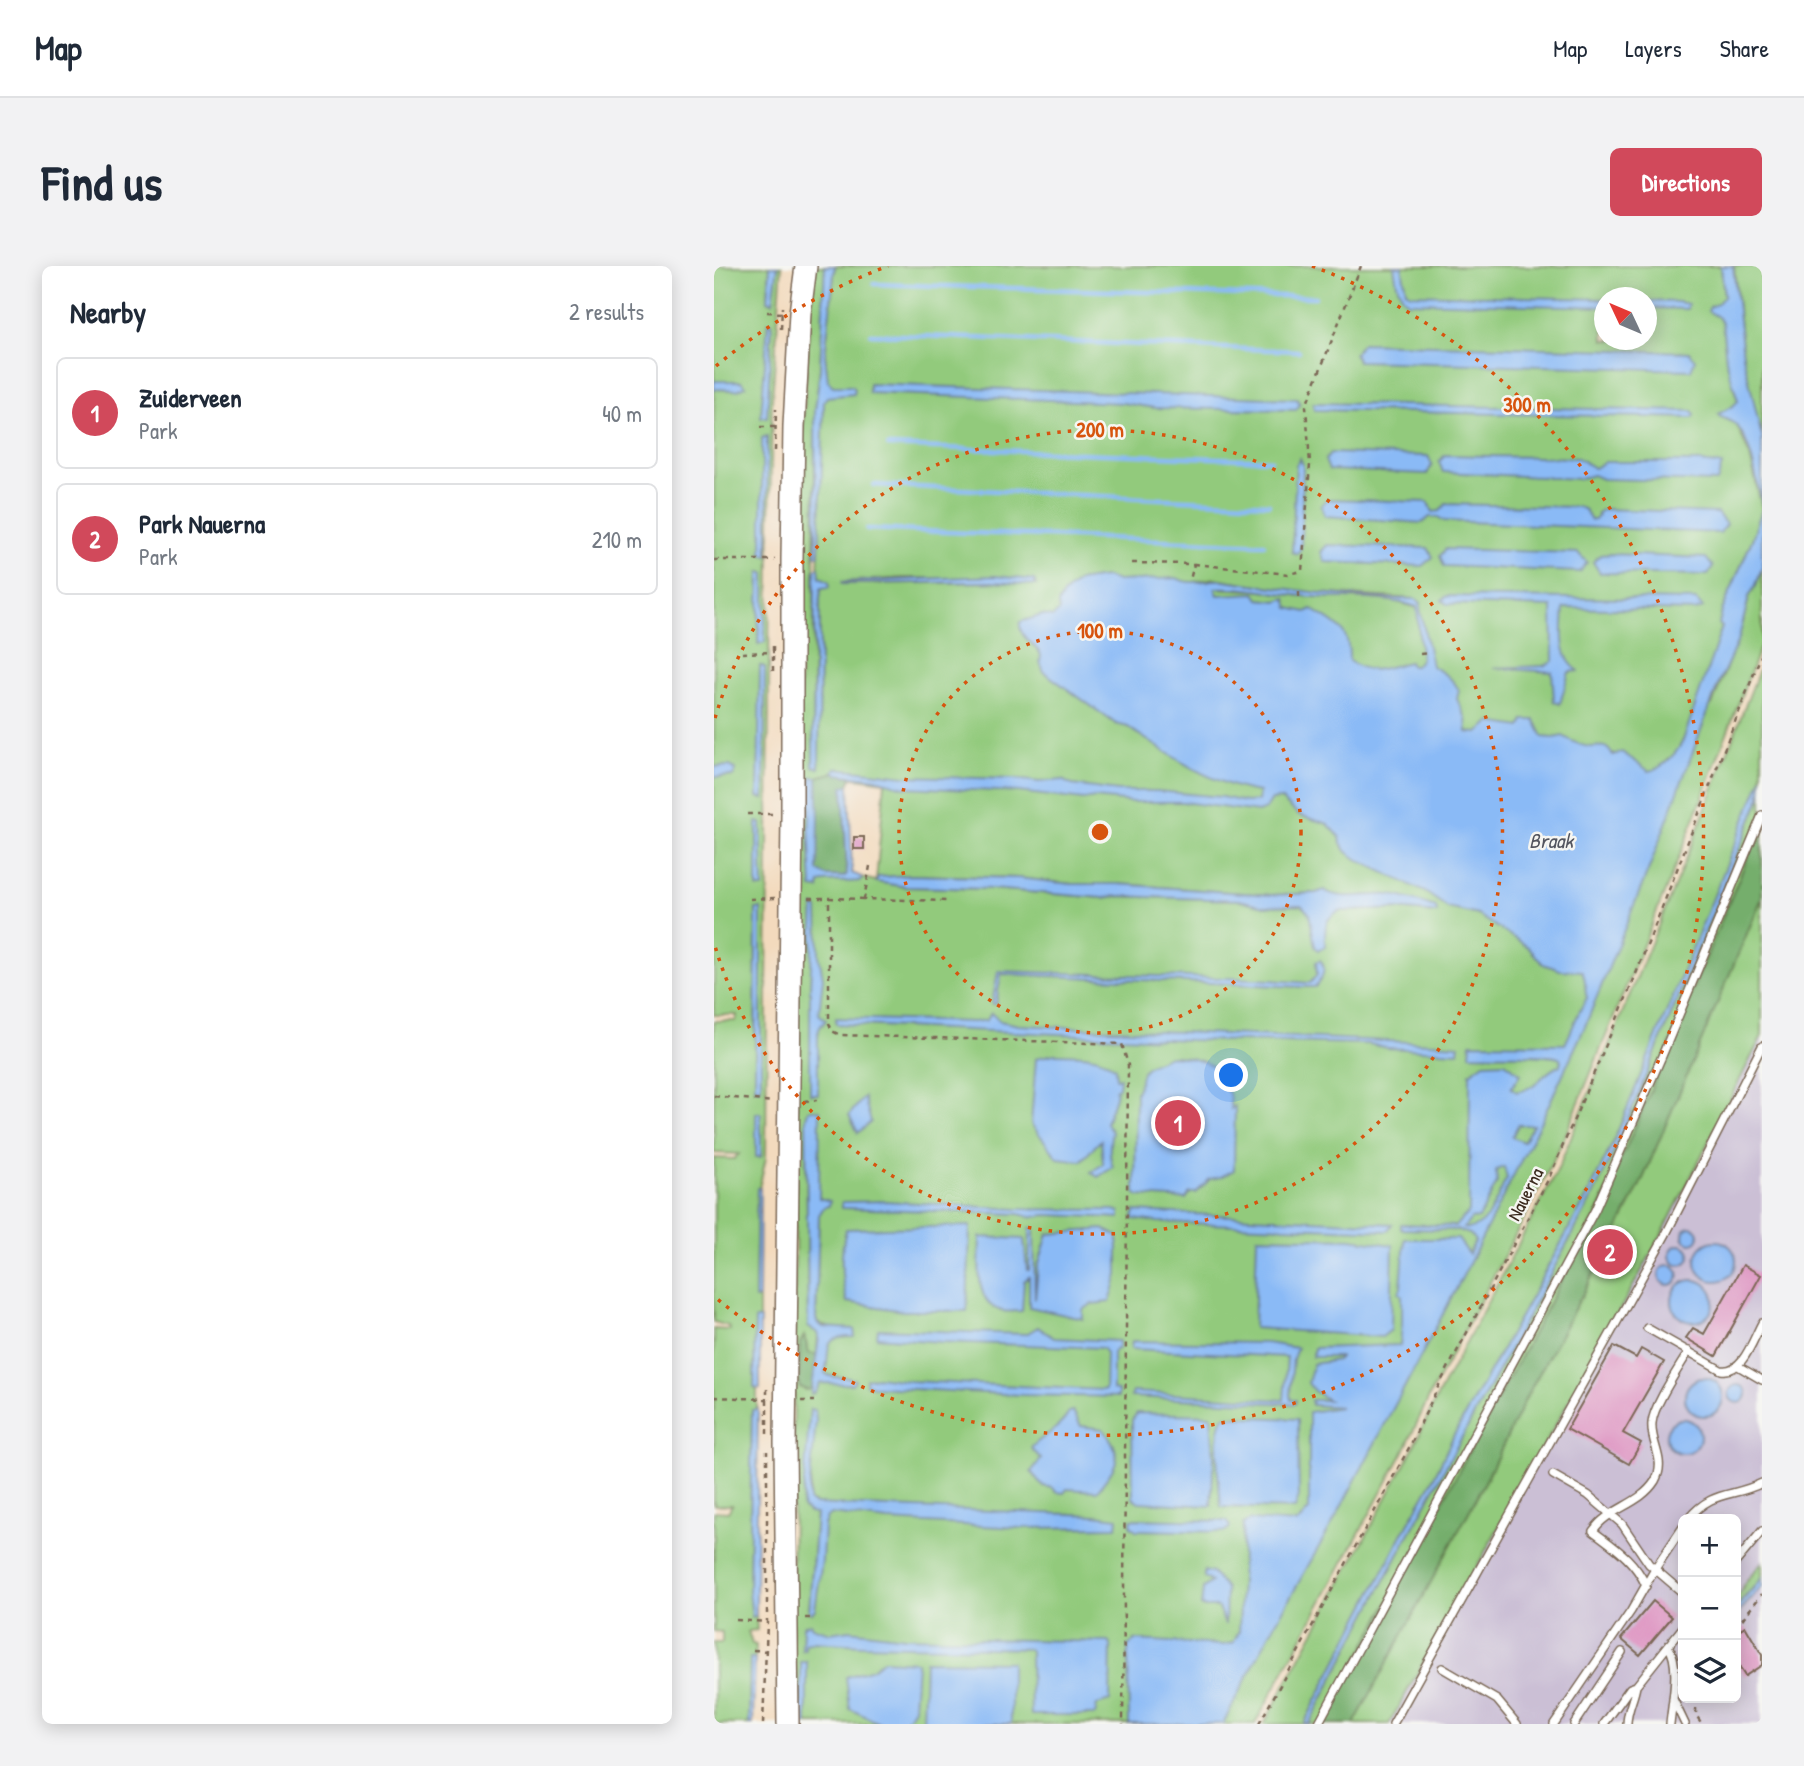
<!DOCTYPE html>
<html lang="en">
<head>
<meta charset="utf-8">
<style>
  :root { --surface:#fff; --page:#f2f2f3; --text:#1f2937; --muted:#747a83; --line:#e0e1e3; --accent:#d1495b }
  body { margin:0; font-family:"Patrick Hand",sans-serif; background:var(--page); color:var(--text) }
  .controls { position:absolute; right:21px; bottom:21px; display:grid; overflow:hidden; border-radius:10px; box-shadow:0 4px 18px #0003 }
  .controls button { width:63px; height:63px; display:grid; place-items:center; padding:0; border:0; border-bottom:2px solid var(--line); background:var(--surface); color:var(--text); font:35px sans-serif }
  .compass { position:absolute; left:880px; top:21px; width:63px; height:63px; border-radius:50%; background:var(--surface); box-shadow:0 4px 18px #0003; rotate:314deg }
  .you { position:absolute; left:518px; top:810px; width:24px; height:24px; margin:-18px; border:5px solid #fff; border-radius:50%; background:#1a73e8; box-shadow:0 0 0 10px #1a73e833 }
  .badge { display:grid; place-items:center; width:46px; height:46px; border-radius:50%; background:var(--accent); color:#fff; font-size:23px; font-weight:700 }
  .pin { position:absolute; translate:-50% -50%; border:4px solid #fff; box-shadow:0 2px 7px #0006 }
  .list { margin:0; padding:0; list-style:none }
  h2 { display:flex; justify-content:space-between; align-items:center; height:91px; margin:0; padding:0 28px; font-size:30px }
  h2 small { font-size:23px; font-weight:400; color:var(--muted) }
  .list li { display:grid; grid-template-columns:46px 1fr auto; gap:21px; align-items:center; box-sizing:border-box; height:112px; margin:0 14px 14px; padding:0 14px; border:2px solid var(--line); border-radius:10px }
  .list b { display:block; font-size:26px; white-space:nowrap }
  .list p { margin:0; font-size:23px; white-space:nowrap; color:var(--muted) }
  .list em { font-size:23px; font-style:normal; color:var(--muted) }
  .icon { flex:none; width:38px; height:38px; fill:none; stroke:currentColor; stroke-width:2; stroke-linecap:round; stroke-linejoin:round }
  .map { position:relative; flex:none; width:1048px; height:1458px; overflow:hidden; border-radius:10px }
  header { display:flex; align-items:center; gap:42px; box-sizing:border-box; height:98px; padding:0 35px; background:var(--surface); border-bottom:2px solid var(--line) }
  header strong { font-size:33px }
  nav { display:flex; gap:38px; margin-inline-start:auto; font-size:24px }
  .intro { display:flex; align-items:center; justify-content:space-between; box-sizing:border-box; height:168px; padding:0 42px }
  h1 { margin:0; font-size:49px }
  .button { padding:18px 32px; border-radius:10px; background:var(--accent); color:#fff; font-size:24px; font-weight:700 }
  main { display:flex; gap:42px; padding:0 42px }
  aside { flex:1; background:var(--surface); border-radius:10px; box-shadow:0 4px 18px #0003 }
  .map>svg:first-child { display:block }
  .industrial { fill:#cbbfd5; fill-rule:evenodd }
  .green { fill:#92ca7c; stroke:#667a4d; stroke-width:2; fill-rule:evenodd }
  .forest { fill:#75ae6c; stroke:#586c45; stroke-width:2 }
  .water { fill:#8abaf6; stroke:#62728a; stroke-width:2; fill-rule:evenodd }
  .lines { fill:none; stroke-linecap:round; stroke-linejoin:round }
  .stream { stroke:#8abaf6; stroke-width:4.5 }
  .building { fill:#de95c2 }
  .service-casing { stroke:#7b6856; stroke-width:10 }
  .primary-casing { stroke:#7b6856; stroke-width:24 }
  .path { stroke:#7b6856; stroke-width:2.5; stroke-dasharray:5 5; stroke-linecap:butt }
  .service { stroke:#fff; stroke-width:7 }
  .primary { stroke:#fff; stroke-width:21 }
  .ring { fill:none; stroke:#d7540e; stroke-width:3.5; stroke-dasharray:3.5 7 }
  .labels { text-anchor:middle; stroke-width:5; stroke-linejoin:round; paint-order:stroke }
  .street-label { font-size:19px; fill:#3b2a1e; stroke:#f6f6f2 }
  .water-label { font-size:21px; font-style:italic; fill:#53555f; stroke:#f6f6f2 }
  .centre { fill:#d7540e; stroke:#f6f6f2; stroke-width:3.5 }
  .ring-label { font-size:21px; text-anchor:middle; font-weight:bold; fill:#d7540e; stroke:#f6f6f2; stroke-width:5; stroke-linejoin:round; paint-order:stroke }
</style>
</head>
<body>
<header>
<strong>Map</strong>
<nav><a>Map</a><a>Layers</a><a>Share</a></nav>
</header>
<div class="intro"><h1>Find us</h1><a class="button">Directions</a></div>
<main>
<aside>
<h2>Nearby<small>2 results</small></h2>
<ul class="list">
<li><span class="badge">1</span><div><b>Zuiderveen</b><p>Park</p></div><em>40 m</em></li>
<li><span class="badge">2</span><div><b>Park Nauerna</b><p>Park</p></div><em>210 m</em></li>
</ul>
</aside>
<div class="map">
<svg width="1048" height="1458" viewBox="0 0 1048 1458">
  <rect width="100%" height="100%" fill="#f6f6f2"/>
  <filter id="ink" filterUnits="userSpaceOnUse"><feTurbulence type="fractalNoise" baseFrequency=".0143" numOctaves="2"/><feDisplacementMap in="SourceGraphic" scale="14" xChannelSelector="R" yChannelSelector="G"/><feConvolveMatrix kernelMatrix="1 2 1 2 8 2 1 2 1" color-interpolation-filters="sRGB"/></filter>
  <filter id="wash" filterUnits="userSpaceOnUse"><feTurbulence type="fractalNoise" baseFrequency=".00686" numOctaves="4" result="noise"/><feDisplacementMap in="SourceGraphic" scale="28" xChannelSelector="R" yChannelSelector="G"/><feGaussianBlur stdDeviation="1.57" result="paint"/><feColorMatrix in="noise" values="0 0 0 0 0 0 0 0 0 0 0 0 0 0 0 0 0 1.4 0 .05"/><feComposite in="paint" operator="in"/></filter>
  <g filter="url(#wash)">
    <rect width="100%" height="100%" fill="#f3dabd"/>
    <!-- industrial -->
    <path class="industrial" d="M1048,770V1458H675L830,1183L990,889ZM969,1253H1022V1432H969Z"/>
    <!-- green -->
    <path class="green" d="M0,0H56L54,34L58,36L64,0H68L58,133L56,263L52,892L45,922H43L41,1032L45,1033V1053H41V1057L40,1122L43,1123V1144H38L35,1326L39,1351L42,1350L43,1364L34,1365L38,1378L42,1379L41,1393H36L35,1458H0V1377H8V1366L0,1365V1245L14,1246L18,1239H0V1063L16,1064L14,1060L0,1056V892L20,893L25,888L0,887V755H22L23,749H0V511L20,510L16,500L0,501V123L23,124L27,115H0ZM54,56L58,57L53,151H48ZM47,400L51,401L49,533L44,531ZM42,644H47V823L41,822Z
      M99,0H111L106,103L101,145L99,499L105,501L106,332L107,322L115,321L104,307L110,135L113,107L111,89L121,0H1007L1019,120L1024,135L1023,159L1036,190L1048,243L1038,274L1008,345V360L1001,384L970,472L964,485L943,504L964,521L968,514L970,502L992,445L999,437L1029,357L1035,331L1042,319L1048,302V376L974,569L852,868L820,934L716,1129L690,1185L541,1458H93L91,1396L87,1397V1458H77L88,176ZM890,32H932V74H890ZM191,312L320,314L322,318L278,316L128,318V316ZM501,312L583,326L701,333L707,338L704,345V342L677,334L589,330L540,324L501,322L480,316ZM121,506L135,511L171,516L162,615L153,613L103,611ZM198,609L304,612L358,618H404L557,629L602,627L610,624C629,637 659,625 682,630C696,633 710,641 723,647L684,643L626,645L587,639L551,640L525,634L403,630L389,632L277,623L192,621L162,615ZM104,670L105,763L97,828L96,721L98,692ZM92,852L105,949L102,1052L103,1057L116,1062L113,1091L97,1127L100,1120L93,1124L90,1071L95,1087L103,1089L104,1067L94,1060ZM97,1212L95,1235L113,1243L95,1345L102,1247H95L88,1241L90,1224Z
      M1020,0H1048V186L1026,87L1028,83Z
      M1048,396V512L1046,519L902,870L874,929L739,1171L719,1214L688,1269L590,1458H550L694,1192L723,1131L843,905L978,578Z
      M1048,528V770L948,968L675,1458H595L692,1274L878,932L907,870Z
      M1048,1296V1312L1022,1341V1332L1029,1323L1028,1321Z"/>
    <!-- forest -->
    <path class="forest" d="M121,506L138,511L135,519L129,521L133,608L130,611L112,610L103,605V511Z
      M1048,557V632L928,915L902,967L814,1128L771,1216L640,1458H609L884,946L931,838Z
      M90,1070L95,1087L103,1089L100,1120L93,1124L85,1121L86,1077Z"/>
    <!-- water -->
    <path class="water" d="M56,0H64L59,36L54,34Z
      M111,0H121L111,89L114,115L119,120H138L141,123L140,128L113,131L110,135L105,289H102L101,145L106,103Z
      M680,0H688L692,25L697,28L890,33V41L694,36C683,27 682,14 680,0Z
      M1007,0H1019L1029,89L1048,171V239C1043,217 1038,179 1024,161C1020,156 1011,153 1005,150L1004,148L1019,140L1024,135L1012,94L1008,57L1004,51L994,45L996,41L1005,36L1010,30Z
      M933,35L965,36L974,38L973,43L933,42Z
      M54,56H58L53,151H47Z
      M648,77L975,86L981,94L977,104L644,95L640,88Z
      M0,115H27L32,120L23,124L0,123Z
      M155,118L583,133L586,138L582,144L441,142L408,137L155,127Z
      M599,137L978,145L981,149L979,152L600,144Z
      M53,170L54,290L48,288V172Z
      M617,187L714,190L718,199L713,208L615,204L611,194Z
      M731,189L864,192L880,202L890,196H987L1008,199L1003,216L888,213L879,209L865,213L729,206L725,196Z
      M586,192L589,199L587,282L584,288L578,286L582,199Z
      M613,233L714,236L719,246L726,245L732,238L865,241L871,244L877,254H881L884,250L883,247L890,243L1003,247L1012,258L1006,267L730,255L724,251H716L708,257L611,250L607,240Z
      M1048,243V301L1042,319L1035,331L1025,372L1004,419L936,600L872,758L830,849L748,1012L623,1249L555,1369L509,1458H415L414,1380L422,1374L510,1379L519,1377L525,1366L529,1258L536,1254L583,1257L595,1244V1146L626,1141L598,1139L597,1134H614L600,1125L594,1117L599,1098L623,1094L626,1091H598L600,1082L686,1079L688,1057V1029L685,1027L687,1021L691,973H744L755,988L761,975L756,968L743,964L687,963V958L741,960L755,946L756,807L770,797L791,796L807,808L797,822L803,826C822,823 828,807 846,799L847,793C839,787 772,789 756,788L757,777L851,778C859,763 863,746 873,732C870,723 873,714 868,705L846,704L829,698L814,681L764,649L734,642L711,626L646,595L633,586L627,577L626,571L614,558L585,549L567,533L558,534L552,543L544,546L468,536H417L381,532L369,534L304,526L190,521L162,513L123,508L120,505L122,502L191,510L300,513L325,516L348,514L358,519L404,525H443L508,531L532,536L544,535L545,526C497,519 454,488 414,461L402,458L330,406L326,396L327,389C321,377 304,372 306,356L328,349L339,351L345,345L344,338L349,328L364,315L391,311L404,315L463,312C476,321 496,312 511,314C574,323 638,333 702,333L707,337L706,343L718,400C729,407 738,411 745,424L743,433L752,452L753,466L764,467L776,456L807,461L810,454H821L829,471L839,472L849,470C857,475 869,481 878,481C890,481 890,477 899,489L908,486L935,505C949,503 965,485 970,472L1008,361L1005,358L1008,345L1038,274ZM501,322C531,320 560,328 589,330C627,334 666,329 703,341L707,393L701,400H697L695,396C669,401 659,411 635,395C636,360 623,360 598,343L592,346L575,342L572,332L563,335L545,333L541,327L504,329ZM804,859H819L809,876L798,871ZM790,901L793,912C783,930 774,966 750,962L757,953L765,952L783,917L782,904Z
      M613,279L714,282L719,291L708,300L611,296L607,286Z
      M732,283L864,287L873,296L866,306L730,300L726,290Z
      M897,288L992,292L999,301L994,309L886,307L879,296L886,289Z
      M105,301L106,311L115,315L116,321L107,322L106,332L105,502L99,500L101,303Z
      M46,306L51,307V376L44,378Z
      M281,310L320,314L322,319L278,316L128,318V316Z
      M733,330L982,334L989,342L981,345L850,342C849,363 844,392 865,405L855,406L846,438L840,435L838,406L779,402L830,400L839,395L838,341L733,338L728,334Z
      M46,400L51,401L50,533L44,531Z
      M16,500L22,504L20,510L0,511V501Z
      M97,511H103L105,551L104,605L112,610L130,611L133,608L129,520L135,519L138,607L148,611L147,615C134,617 118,614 106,617L105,623L98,622L95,563Z
      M1048,512L1047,530L907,870L878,932L692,1274L595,1458H590L688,1269L719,1214L739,1171L874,929L902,870Z
      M43,556L47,557L49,622H43Z
      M198,609L304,612L358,618H404L557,629L602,627L610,624C627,636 657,627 677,629C692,631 707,637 722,641L723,647L684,643L626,645C609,651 611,665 611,681L605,684L601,681L595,647L587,639L551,640L525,634L403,630L389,632L277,623L192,621L162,616L164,611Z
      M100,640L104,643L105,690L109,712L105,748L112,754L106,761L104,767V828H96V721Z
      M42,643H47V823L41,822Z
      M606,694C614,703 608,713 601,721H588L287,708L282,738H278L284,705L542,713L596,717L603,709L602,696Z
      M277,747L286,755L305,759L719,777L745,779L744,786L673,782L655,778L473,774L122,758V752L260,756L273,754Z
      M340,788C360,788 387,787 401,802L402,812H406L405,821L402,822L401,831L392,857L398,866C395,877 395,891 399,901L384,911L377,906L389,898L387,874L367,895L344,892L317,858L322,792Z
      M455,790C477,790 496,796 513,809L508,820L515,827L517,843L521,840L520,904L507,911L496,913L482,927H476L472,933L425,930L421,927L422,826C426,820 425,816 427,809C431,797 445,796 455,790Z
      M150,831L157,856L144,867L135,849Z
      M94,844H106L105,932L116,935L115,940L110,941L105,949L102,1052L103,1057L109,1061L140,1063L141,1071C105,1071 118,1081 111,1107C118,1114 132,1109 141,1114L138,1118L106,1117L101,1127L97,1128L105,1071L104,1067L94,1061L92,852Z
      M42,847H47V891H42Z
      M43,922H46L45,1032L41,1033Z
      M171,935L303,943L401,944L406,946V952L333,949L316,951L305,948L128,942V936Z
      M421,945L678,958L674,965L443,956L419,953Z
      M256,960L253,1045H189L133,1036C126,1010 126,989 132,963Z
      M969 969a8 8 0 1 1 16 0a8 8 0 1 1-16 0Z
      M316,962H320L321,1033L324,1000L334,968L389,963L404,970V1009L396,1036L378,1038L369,1044V1053L315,1041V1011L310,1015L308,1045C300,1045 292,1047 285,1044C259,1035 266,992 266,971L310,973L313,1004H315Z
      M543,971L637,973L679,979L677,1064L668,1071L540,1062Z
      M982 995a20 20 0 1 1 40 0a20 20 0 1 1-40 0Z
      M956 989a10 10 0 1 1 20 0a10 10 0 1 1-20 0Z
      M945 1009a10 10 0 1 1 20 0a10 10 0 1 1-20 0Z
      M958 1035a21 21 0 1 1 42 0a21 21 0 1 1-42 0Z
      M41,1053H46V1123L40,1122Z
      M324,1061L340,1072L405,1075V1083H402L399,1087V1124L404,1125V1131L306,1129L163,1121L152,1118V1113L163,1111L196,1115L391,1124L392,1087L388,1082L227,1076L163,1071L164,1063L312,1068Z
      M418,1075L553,1077L583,1082L579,1093L576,1129L577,1134H582L581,1138L417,1131L419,1126L570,1134L573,1091L417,1083Z
      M971 1131a19 19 0 1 1 38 0a19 19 0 1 1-38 0Z
      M1015 1128a9 9 0 1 1 18 0a9 9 0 1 1-18 0Z
      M44,1143L42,1350L38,1351L35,1326L38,1144Z
      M96,1143L101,1144L102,1155L95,1225V1235L99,1238L382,1249L404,1252L403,1261L306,1262L174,1255L118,1248L113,1251L110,1259L108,1295L101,1343L98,1347L95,1346L102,1248L95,1247L88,1241Z
      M359,1145L367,1160L389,1163C412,1191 403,1199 383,1225L353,1223L350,1227L342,1226L339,1222L329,1220L317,1206L327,1193L317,1182C329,1169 348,1162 355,1146Z
      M423,1147L497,1149L500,1192L497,1240L425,1236L419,1232L418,1154Z
      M510,1150L584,1153L585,1230L581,1243L507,1241C505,1217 498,1170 510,1150Z
      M952 1170a17 17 0 1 1 34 0a17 17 0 1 1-34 0Z
      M417,1253L513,1255L516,1261L511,1266L422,1264L417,1260Z
      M490,1305L498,1307L512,1322L511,1359L504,1341H487L489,1322L497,1316L490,1311Z
      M1048,1312V1320L1022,1350V1342Z
      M96,1357L98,1361L116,1367L135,1364L191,1371L395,1376L397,1379L396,1435L383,1439L381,1449H317L316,1385L314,1383L148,1379L100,1376L91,1378V1383L88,1384L89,1360Z
      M36,1392L41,1393L39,1458H35Z
      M169,1394L203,1396L200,1442L190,1458H167L136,1443L132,1411L158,1403Z
      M211,1395L297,1396V1458H209Z
      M87,1396H93V1458H87Z"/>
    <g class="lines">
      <!-- stream -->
      <path class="stream" d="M160,18L601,31
        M157,68L585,85
        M174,180L557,194
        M160,219L555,238
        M153,263L550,278"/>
    </g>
    <g id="blocks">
      <!-- building -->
      <path class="building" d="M140,571H150V583H140Z
        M1029,999L1047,1009L1002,1090L972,1072L979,1062L990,1068Z
        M900,1080L922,1092L927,1083L950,1096L909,1167L927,1177L915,1198L853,1163Z
        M939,1335L958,1351L926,1389L907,1373Z
        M1031,1360L1048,1389V1399L1031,1410L1022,1396V1366Z"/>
    </g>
  </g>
  <g filter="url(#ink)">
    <use href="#blocks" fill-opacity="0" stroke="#7b6856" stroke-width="2"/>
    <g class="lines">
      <!-- service casing -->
      <g class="service-casing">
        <path id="service" d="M933,1062L1007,1104C1029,1108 1039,1073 1048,1057
          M1024,1100L1048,1114
          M839,1209L874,1229L908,1258L935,1298L969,1327
          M974,1253C999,1223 1018,1232 1048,1217
          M1022,1296L1048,1265
          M932,1320C921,1294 900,1281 879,1265C894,1242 926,1239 941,1215C953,1194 936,1178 938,1157C939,1140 965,1102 975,1085
          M954,1380C967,1398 958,1436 956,1458
          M728,1402L783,1434L803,1458
          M959,1433L971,1458
          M604,1458L881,944L948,790L1048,549
          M679,1458L952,968L1048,780
          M840,1458L917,1345L941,1303L969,1261
          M860,1458L908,1386
          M890,1458L916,1422L922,1420L969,1361
          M913,1458C913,1444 920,1433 922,1420"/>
      </g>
      <!-- primary casing -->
      <g class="primary-casing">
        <path id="primary" d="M74,1458L71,1177L78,548V293L80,160L86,47L92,0"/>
      </g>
      <!-- path -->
      <path class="path" d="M53,46L68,47
        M67,63L68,41
        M46,161H61
        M61,185L62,143
        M0,294H61
        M418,297L480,298L476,314
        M480,298L574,308L588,305L596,198L592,140L647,0
        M585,331V324
        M28,387L60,386
        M706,388L716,387
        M59,405V380
        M33,548H61
        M156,600L150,633L235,635
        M95,632H115
        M36,633L61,632
        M150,633L115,632V757L118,765L126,769L408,778L414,799L409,1458
        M0,830L59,836
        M90,835L103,834
        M0,1131L53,1133
        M87,1135H100
        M53,1168V1122
        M91,1352H101
        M22,1354L53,1356
        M1022,1361L1048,1328
        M39,1384L53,1385
        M982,1432V1449L988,1458
        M49,1458L53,1356V1185
        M545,1458L696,1180L723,1123L835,912L918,718L1048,387"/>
      <!-- service -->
      <use href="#service" class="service"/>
      <!-- primary -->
      <use href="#primary" class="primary"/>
    </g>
  </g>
  <!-- distance rings -->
  <g class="ring">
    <circle cx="386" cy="566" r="201"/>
    <path d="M1 452A402 402 0 1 1 1 680"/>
    <path d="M2 100A604 604 0 0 1 174 0M598 0A604 604 0 1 1 2 1032"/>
  </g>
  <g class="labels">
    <!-- street labels -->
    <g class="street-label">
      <text transform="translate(811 928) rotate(-63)" y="7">Nauerna</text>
    </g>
    <!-- water labels -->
    <g class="water-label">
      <text x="837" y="582">Braak</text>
    </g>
  </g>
  <circle cx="386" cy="566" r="10" class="centre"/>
  <g class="ring-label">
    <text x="813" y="146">300 m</text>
    <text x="386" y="171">200 m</text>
    <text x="386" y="372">100 m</text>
  </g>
</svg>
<div class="controls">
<button>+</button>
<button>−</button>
<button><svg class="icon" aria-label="layers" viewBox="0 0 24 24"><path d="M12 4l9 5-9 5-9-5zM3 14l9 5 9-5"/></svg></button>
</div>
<svg class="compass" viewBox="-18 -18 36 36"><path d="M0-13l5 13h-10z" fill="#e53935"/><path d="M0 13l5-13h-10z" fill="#747a83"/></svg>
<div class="you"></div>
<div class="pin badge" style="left:464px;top:857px">1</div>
<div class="pin badge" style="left:896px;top:986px">2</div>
</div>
</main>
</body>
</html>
